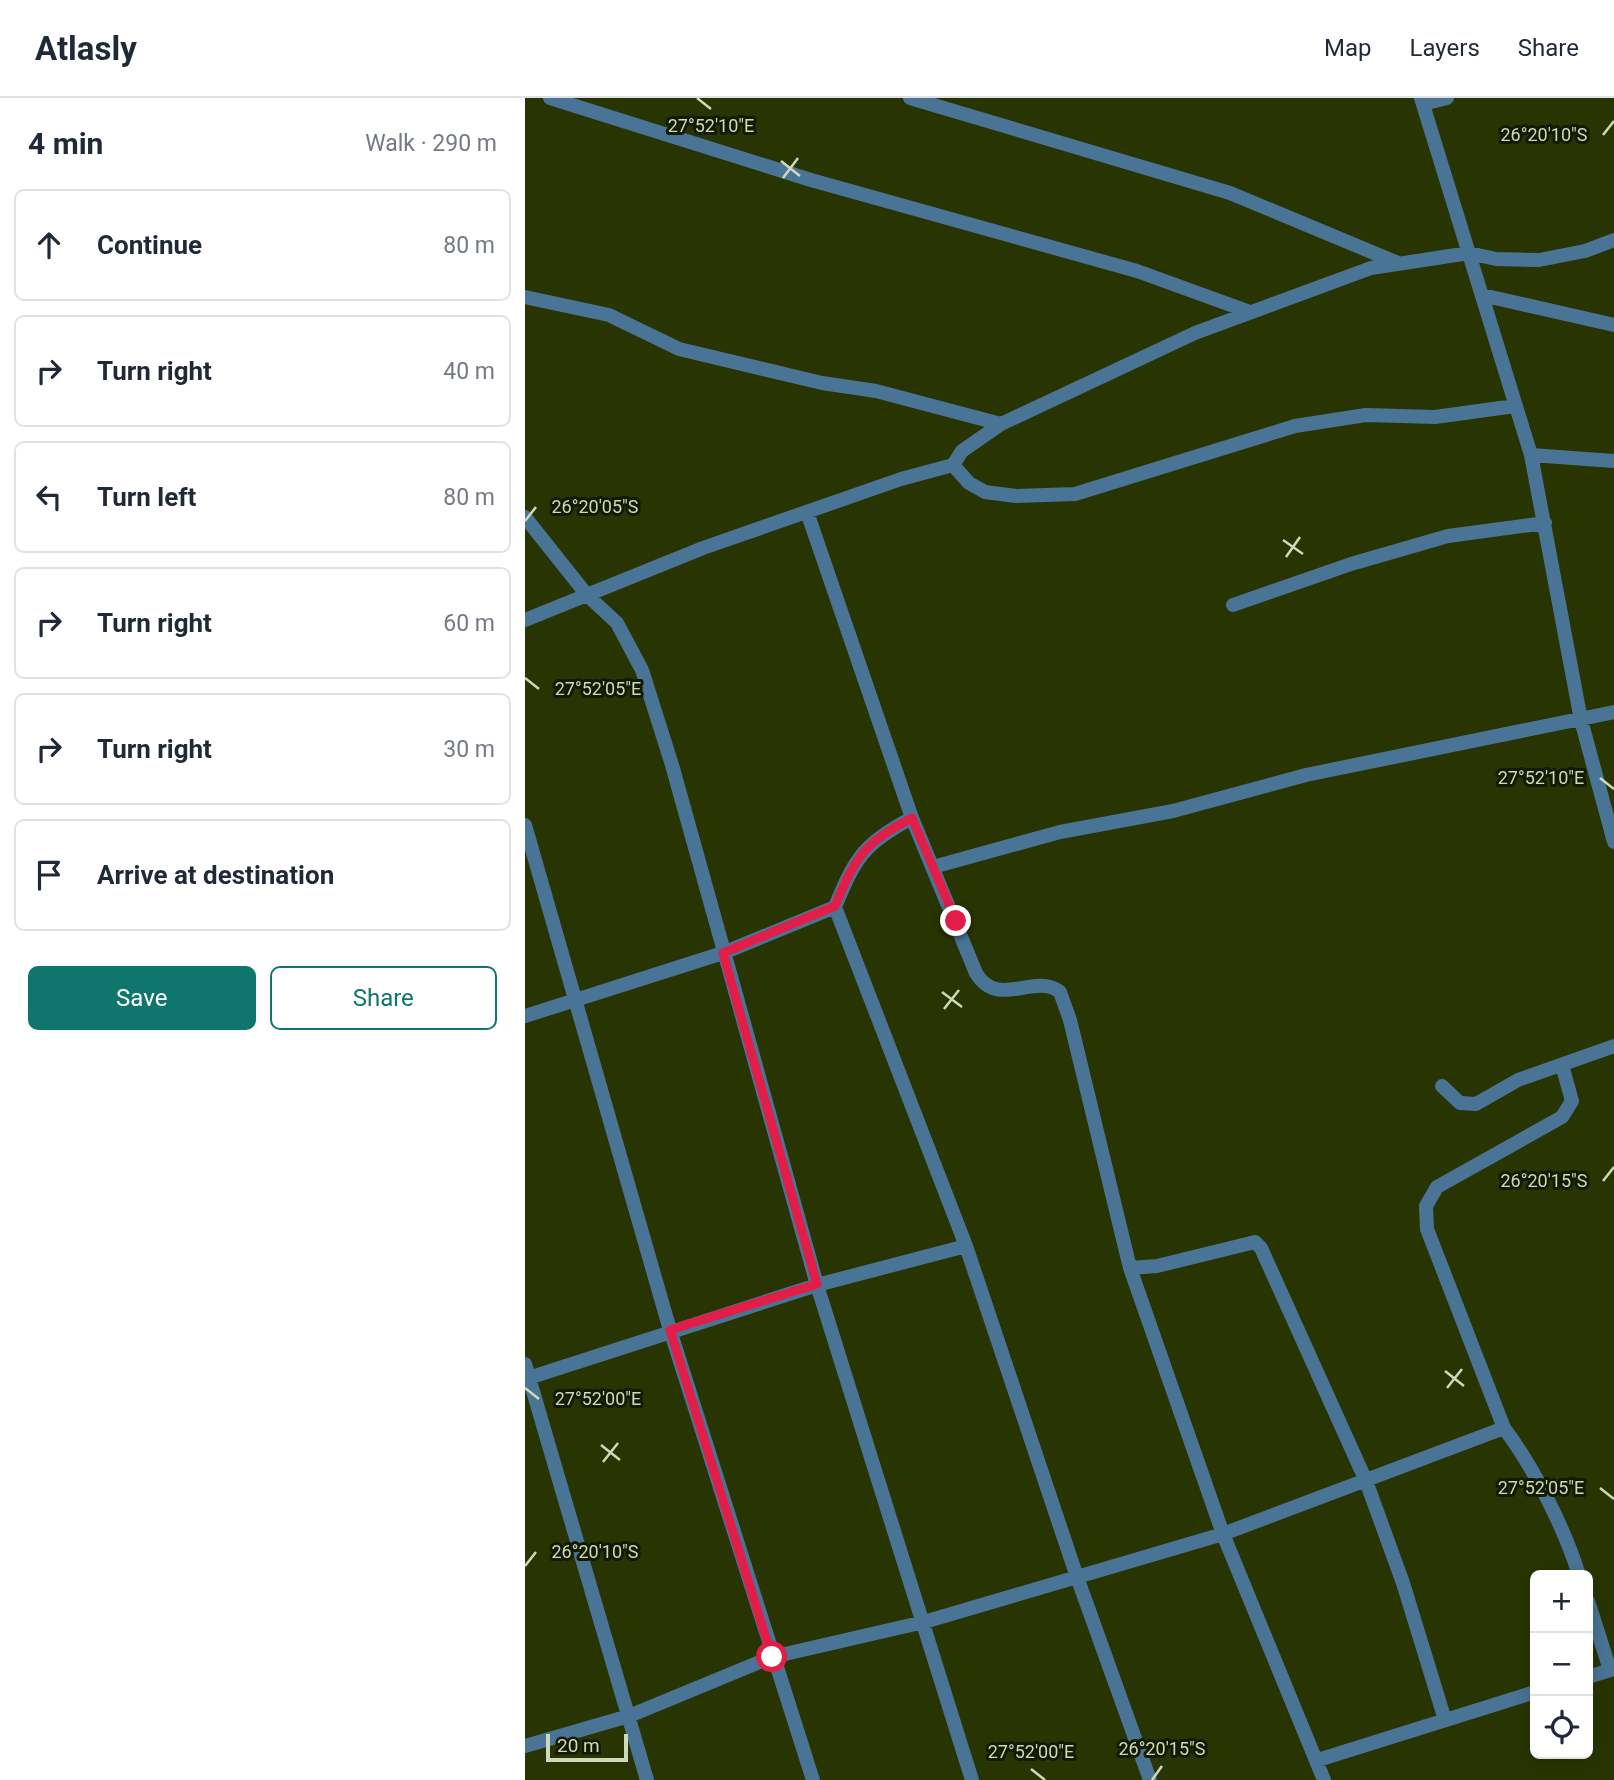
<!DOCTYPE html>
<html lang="en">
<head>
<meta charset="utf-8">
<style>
  :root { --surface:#fff; --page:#f6f6f7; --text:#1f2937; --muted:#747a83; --line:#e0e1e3; --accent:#0f766e }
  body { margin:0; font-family:Roboto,sans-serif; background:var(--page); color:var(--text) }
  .controls { position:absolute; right:21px; bottom:21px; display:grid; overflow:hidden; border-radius:10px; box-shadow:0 4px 18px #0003 }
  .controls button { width:63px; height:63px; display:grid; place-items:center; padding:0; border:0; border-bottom:2px solid var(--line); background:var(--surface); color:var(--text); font:35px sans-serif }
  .scale { position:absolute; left:21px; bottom:18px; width:82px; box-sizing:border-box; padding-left:7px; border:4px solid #cdd9b8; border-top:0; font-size:19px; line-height:24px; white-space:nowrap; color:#cdd9b8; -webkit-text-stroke:5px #131a02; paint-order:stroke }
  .stop { position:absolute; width:21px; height:21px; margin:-16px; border:5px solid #e11d48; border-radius:50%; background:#fff }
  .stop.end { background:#e11d48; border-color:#fff; box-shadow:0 2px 7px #0008 }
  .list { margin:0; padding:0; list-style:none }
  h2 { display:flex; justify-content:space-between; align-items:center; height:91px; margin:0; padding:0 28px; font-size:30px }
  h2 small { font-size:23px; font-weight:400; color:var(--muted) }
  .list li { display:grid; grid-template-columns:46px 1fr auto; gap:21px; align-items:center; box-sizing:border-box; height:112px; margin:0 14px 14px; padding:0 14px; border:2px solid var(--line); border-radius:10px }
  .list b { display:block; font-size:26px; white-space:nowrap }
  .list em { font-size:23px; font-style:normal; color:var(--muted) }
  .actions { display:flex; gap:14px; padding:21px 28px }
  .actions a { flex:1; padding:16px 0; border:2px solid var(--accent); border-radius:10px; text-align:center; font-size:24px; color:var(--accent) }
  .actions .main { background:var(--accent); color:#fff }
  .icon { flex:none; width:38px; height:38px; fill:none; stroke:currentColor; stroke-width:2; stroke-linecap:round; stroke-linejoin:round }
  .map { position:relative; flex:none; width:1089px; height:1682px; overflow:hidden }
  header { display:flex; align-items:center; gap:42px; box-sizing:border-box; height:98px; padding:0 35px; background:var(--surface); border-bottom:2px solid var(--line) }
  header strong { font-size:33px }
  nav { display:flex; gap:38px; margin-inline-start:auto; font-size:24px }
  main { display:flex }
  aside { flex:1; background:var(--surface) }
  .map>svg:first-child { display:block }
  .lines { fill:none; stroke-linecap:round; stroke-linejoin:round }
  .street { stroke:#4a7496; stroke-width:14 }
  .route { stroke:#e11d48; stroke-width:9 }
  .ticks { fill:none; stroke:#cdd9b8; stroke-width:2.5 }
  .ticks-label { font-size:18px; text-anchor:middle; fill:#cdd9b8; stroke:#131a02; stroke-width:6; stroke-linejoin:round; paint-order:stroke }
</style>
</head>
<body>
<header>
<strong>Atlasly</strong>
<nav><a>Map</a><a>Layers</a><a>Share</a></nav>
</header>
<main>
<aside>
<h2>4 min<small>Walk · 290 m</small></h2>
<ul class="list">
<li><svg class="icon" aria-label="ahead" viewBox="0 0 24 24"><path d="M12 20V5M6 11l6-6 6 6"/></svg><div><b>Continue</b></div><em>80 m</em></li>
<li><svg class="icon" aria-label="right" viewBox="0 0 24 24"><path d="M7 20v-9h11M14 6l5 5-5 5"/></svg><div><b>Turn right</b></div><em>40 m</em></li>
<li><svg class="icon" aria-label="left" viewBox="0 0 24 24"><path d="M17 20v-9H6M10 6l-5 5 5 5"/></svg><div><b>Turn left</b></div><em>80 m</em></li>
<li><svg class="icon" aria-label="right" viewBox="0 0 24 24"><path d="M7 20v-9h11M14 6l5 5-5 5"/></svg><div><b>Turn right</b></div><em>60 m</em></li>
<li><svg class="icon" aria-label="right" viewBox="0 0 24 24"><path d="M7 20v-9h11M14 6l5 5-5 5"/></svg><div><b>Turn right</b></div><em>30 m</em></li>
<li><svg class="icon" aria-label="arrive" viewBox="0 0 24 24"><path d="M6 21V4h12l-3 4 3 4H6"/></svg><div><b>Arrive at destination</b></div></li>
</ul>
<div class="actions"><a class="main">Save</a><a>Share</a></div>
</aside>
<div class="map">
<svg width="1089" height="1682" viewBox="0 0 1089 1682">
  <rect width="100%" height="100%" fill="#283502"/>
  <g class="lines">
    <!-- street -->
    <path class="street" d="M25,0L286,82L612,173L725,214
      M385,0L705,95L873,165
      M896,0L1006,357L1056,622L1089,744
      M898,6L922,0
      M957,197L1089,227
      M0,199L84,217L154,251L297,285L351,293L476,326
      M1006,357L1089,363
      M428,367L444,385L460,394L491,398L550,396L770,328L841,317L910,319L990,308
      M282,414L387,720L451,875C473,912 510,874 535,894L545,922L605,1170L698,1436L799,1682
      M0,419L62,497L92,525L117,572L147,667L292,1187L447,1682
      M708,507L826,466L923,438L1020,425
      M0,522L178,450L376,381L428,367L437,353L476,326L670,235L846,170L944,155L971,161L1014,162L1060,153L1089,142
      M387,720C339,745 330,760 310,809L441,1148L552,1479L625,1682
      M0,727L145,1232L288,1682
      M408,769L535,734L648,713L781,677L1089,614
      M0,918L198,855L310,809
      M1037,967L1047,1003L1037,1019L912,1089L901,1108L902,1131L979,1330C1009,1370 1039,1429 1054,1477
      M917,988L935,1005L951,1006L993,982L1089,948
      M605,1170L632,1168L730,1144L736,1150L841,1383L878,1485L920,1622
      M0,1266L122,1682
      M0,1281L292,1187L441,1148
      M1063,1503L1085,1572
      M1063,1579L1089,1571
      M0,1648L104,1618L247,1559L399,1524L698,1436L979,1330
      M793,1662L1010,1594"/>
  </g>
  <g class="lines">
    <!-- route -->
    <path class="route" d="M247,1559L145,1232L292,1186L198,855L310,808C330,760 339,744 387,720L431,823"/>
  </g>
  <!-- ticks -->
  <path class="ticks" d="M172,0L186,11M1078,37L1089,23M256,63L275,78M258,80L273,60M0,423L11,409M758,442L778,456M761,459L775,439M0,580L14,591M1075,680L1089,691M417,894L437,909M419,911L434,892M1078,1083L1089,1069M920,1273L939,1288M0,1290L14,1301M922,1290L937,1271M76,1347L95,1362M78,1364L93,1345M1075,1390L1089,1401M0,1468L11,1454M506,1671L520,1682M627,1682L637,1668"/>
  <g class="ticks-label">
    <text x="186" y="34">27°52'10"E</text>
    <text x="1019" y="43">26°20'10"S</text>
    <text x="70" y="415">26°20'05"S</text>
    <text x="73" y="597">27°52'05"E</text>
    <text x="1016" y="686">27°52'10"E</text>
    <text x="1019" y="1089">26°20'15"S</text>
    <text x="73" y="1307">27°52'00"E</text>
    <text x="1016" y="1396">27°52'05"E</text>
    <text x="70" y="1460">26°20'10"S</text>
    <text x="637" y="1657">26°20'15"S</text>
    <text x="506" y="1660">27°52'00"E</text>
  </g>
</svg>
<div class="controls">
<button>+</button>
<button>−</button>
<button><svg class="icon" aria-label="locate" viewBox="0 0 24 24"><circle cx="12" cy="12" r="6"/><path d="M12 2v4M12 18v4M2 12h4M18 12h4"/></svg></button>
</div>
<div class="scale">20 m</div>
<div class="stop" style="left:247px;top:1559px"></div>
<div class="stop end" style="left:431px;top:823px"></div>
</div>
</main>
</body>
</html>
